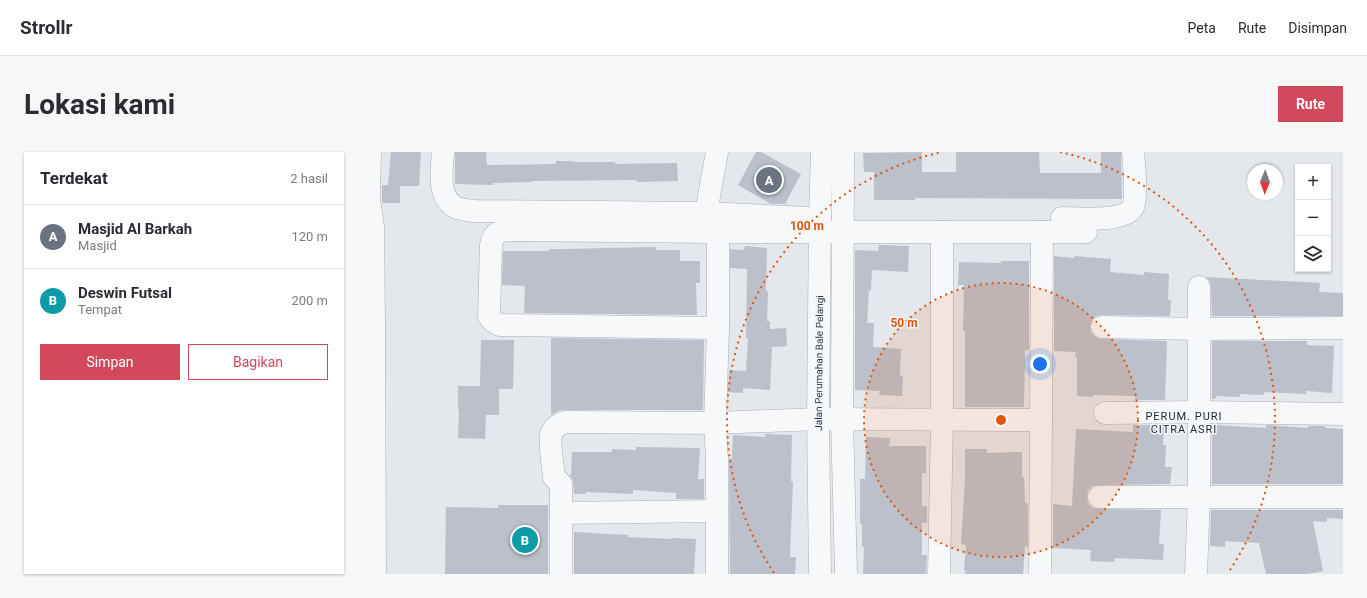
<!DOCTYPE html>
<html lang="id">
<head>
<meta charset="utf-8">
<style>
  :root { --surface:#fff; --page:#f7f7f7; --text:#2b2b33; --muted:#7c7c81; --line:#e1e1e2; --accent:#d1495b }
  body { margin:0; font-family:Roboto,sans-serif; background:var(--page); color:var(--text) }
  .controls { position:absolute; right:12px; top:12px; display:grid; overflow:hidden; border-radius:0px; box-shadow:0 1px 3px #0004 }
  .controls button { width:36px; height:36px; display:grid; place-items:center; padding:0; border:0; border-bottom:1px solid var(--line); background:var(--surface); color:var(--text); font:20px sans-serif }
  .compass { position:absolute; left:879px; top:12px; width:36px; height:36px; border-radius:50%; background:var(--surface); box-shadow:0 1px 3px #0004; rotate:181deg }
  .you { position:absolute; left:672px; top:212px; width:14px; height:14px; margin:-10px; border:3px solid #fff; border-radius:50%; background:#1a73e8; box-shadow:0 0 0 6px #1a73e833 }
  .badge { display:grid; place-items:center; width:26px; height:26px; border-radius:50%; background:var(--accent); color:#fff; font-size:13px; font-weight:700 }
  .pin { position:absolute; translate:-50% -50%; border:2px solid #fff; box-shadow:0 1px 4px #0006 }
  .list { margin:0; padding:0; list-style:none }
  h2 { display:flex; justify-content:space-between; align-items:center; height:52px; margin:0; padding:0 16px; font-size:17px }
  h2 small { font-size:13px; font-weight:400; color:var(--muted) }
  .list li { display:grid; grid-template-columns:26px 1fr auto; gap:12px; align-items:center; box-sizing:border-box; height:64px; padding:0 16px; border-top:1px solid var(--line) }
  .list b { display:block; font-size:15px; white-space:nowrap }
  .list p { margin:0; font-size:13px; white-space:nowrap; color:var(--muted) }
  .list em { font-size:13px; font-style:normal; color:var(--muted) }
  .actions { display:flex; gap:8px; padding:12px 16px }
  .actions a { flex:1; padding:9px 0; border:1px solid var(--accent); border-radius:0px; text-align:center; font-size:14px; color:var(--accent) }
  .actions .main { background:var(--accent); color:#fff }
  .icon { flex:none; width:22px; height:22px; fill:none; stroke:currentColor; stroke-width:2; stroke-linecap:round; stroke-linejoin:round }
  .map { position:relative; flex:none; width:975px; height:422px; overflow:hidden; border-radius:0px }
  header { display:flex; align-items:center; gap:24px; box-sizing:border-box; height:56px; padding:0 20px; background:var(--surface); border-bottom:1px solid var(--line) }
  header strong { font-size:19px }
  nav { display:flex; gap:22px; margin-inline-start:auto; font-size:14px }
  .intro { display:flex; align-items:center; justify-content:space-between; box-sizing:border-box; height:96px; padding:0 24px }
  h1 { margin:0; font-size:28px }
  .button { padding:10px 18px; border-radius:0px; background:var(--accent); color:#fff; font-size:14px; font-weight:700 }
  main { display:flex; gap:24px; padding:0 24px }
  aside { flex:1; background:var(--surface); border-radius:0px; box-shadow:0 1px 3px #0004 }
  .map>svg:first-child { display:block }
  .building { fill:#bbc0ca }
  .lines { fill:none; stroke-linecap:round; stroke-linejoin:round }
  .minor-casing { stroke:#a9aeb7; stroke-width:23 }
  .minor { stroke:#f7f8fa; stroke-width:22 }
  .ring { fill:none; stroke:#df570f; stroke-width:2; stroke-dasharray:2 4 }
  .labels { text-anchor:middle; stroke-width:3; stroke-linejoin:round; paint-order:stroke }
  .street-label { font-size:10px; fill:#2b3445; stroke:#f4f6f9 }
  .neighbourhood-label { font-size:11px; letter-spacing:1px; fill:#1d2536; stroke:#f4f6f9 }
  .centre { fill:#df570f; stroke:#f4f6f9; stroke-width:2 }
  .ring-label { font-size:12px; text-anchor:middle; font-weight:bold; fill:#df570f; stroke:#f4f6f9; stroke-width:3; stroke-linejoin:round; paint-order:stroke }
</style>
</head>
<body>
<header>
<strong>Strollr</strong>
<nav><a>Peta</a><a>Rute</a><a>Disimpan</a></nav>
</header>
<div class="intro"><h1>Lokasi kami</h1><a class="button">Rute</a></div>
<main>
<aside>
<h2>Terdekat<small>2 hasil</small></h2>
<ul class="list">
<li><span class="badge" style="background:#6b7280">A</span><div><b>Masjid Al Barkah</b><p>Masjid</p></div><em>120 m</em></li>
<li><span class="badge" style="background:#0f9aa8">B</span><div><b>Deswin Futsal</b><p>Tempat</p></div><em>200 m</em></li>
</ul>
<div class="actions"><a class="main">Simpan</a><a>Bagikan</a></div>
</aside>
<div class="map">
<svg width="975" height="422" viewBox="0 0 975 422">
  <rect width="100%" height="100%" fill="#e4e7ec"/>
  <!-- building -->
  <path class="building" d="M23,0H53L51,34H32V51H14V33H20Z
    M87,0H118L119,13L188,12V9H205V10H247V12L309,11L310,29L269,30V28L164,29V30L125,31V33L87,32Z
    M388,0H393L433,22L417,52H403L370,33Z
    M554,0V20H588V0H671L672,21H733V0H753L754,47L547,46V48H506V20H496L495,1Z
    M511,93L541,94L540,120L504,118L503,138H501L499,171H506L505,195L533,197L532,224H535L534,244L511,243L512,239L487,238V98L510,99Z
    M377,94L399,96L398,139H400L399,169H402V177L418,176L419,194L404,195L402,238L375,236V241L360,240L361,218L378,219L380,186H378L379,117L362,116V97L376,98Z
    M288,95V98H312V109H332V131H328L329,163L156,161L157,134L134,133L135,99H181V97H197Z
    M686,104L706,106V104L743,107L742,120L776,123V120L801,122L800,148H803L802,164L734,163L728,164L724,168L722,174L723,181L727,185L733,187L799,189L797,248H767V244L725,243V245L709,244V205H707L708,200L686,199Z
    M633,109H661V198H657L656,255H597V179H595L596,133H590L591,110L633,111Z
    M838,125L952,131L951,140L975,141V164H844L843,135L842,129Z
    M183,186L336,188L335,258H197L190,259L183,263Z
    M113,188H146L145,237H131V263H118L117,287L90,286L91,258H90V234H112Z
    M844,189H939V193L966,194L964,241L938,239V242L896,240V243L872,242V245L848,244L847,247H844Z
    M765,273H796L795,293H798L797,315H804L802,332L731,333L725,334L720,338L719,345L720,352L725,356L731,357L793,358L791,392H796L795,408L747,406L746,410L722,409L723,398L685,396V352L704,354L708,277L765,280Z
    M844,273L898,276V273L940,276V274H957V276L975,277V332H844Z
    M397,282L424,283L423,329L425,330L422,405H428L427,422H362L361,306L364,307L365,283L397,285Z
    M498,285L522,286L521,294H558V321H554V354H559V371H554V403H559L558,422H495L496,395H494V372H492V327H497Z
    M268,295L332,296L330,327H336V347H308V341L265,338V342L218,340V342H206L205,328L201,323H203L204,300H244V297L268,298Z
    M597,297H619V301L654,300V325H656L657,351H660V395L657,394L655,422H597L598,419H596L598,393L593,392L597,327Z
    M130,353H180V422H77L78,355L130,356Z
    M843,358H975V367L959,366V370L945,369L955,419L940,422H898L891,391L857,389V395L842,394Z
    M206,380L260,383V385L304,387V386L328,387L326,422H206Z"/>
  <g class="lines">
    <!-- minor casing -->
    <g class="minor-casing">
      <g id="minor">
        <path d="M2,0L1,47L5,75L6,168L7,422"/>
        <path d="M75,0C74,16 69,42 85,54C90,58 99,58 106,59L338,61L442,66"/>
        <path d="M475,0L474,267L478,422"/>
        <path d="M338,61L349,0"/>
        <path d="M694,66C710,66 756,71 765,55C769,47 766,10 765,0"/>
        <path d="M734,175L831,177L975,176"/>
        <path d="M350,176L132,173C127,171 124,169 121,164L123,93C125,82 129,80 139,78L350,80H718"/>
        <path d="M737,261L831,260L975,262"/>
        <path d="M673,268L674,80"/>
        <path d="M731,345H975"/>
        <path d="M193,361L349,359"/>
        <path d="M193,422V332L186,325C185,316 181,290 183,283C185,276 191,272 197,270L347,271L450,267L673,268L672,422"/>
        <path d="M349,422V308L347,271L350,176V80"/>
        <path id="s1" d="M452,422L450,267L452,66L454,0"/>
        <path d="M571,422L574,267V80"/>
        <path d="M828,422L831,344V135"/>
      </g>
    </g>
    <!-- minor -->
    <use href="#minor" class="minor"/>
  </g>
  <!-- distance rings -->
  <circle cx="633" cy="268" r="137" fill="#df570f" fill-opacity=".12"/>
  <g class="ring">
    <circle cx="633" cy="268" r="137"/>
    <path d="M406 421A274 274 0 0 1 574 0M692 0A274 274 0 0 1 860 421"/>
  </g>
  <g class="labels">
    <!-- street labels -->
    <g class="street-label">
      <text dy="4" stroke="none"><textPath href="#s1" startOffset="211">Jalan Perumahan Bale Pelangi</textPath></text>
    </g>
    <!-- neighbourhood labels -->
    <g class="neighbourhood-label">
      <text x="816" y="268">PERUM. PURI<tspan x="816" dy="13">CITRA ASRI</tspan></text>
    </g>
  </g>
  <circle cx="633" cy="268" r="6" class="centre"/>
  <g class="ring-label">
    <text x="439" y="78">100 m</text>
    <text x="536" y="175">50 m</text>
  </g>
</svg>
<div class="controls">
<button>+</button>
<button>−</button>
<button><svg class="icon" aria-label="layers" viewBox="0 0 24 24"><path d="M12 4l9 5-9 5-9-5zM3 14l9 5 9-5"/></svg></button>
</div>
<svg class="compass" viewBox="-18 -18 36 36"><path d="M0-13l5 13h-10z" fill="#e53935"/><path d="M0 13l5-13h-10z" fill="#7c7c81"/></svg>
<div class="you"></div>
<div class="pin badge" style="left:401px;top:28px;background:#6b7280">A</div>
<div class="pin badge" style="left:157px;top:388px;background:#0f9aa8">B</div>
</div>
</main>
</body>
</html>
